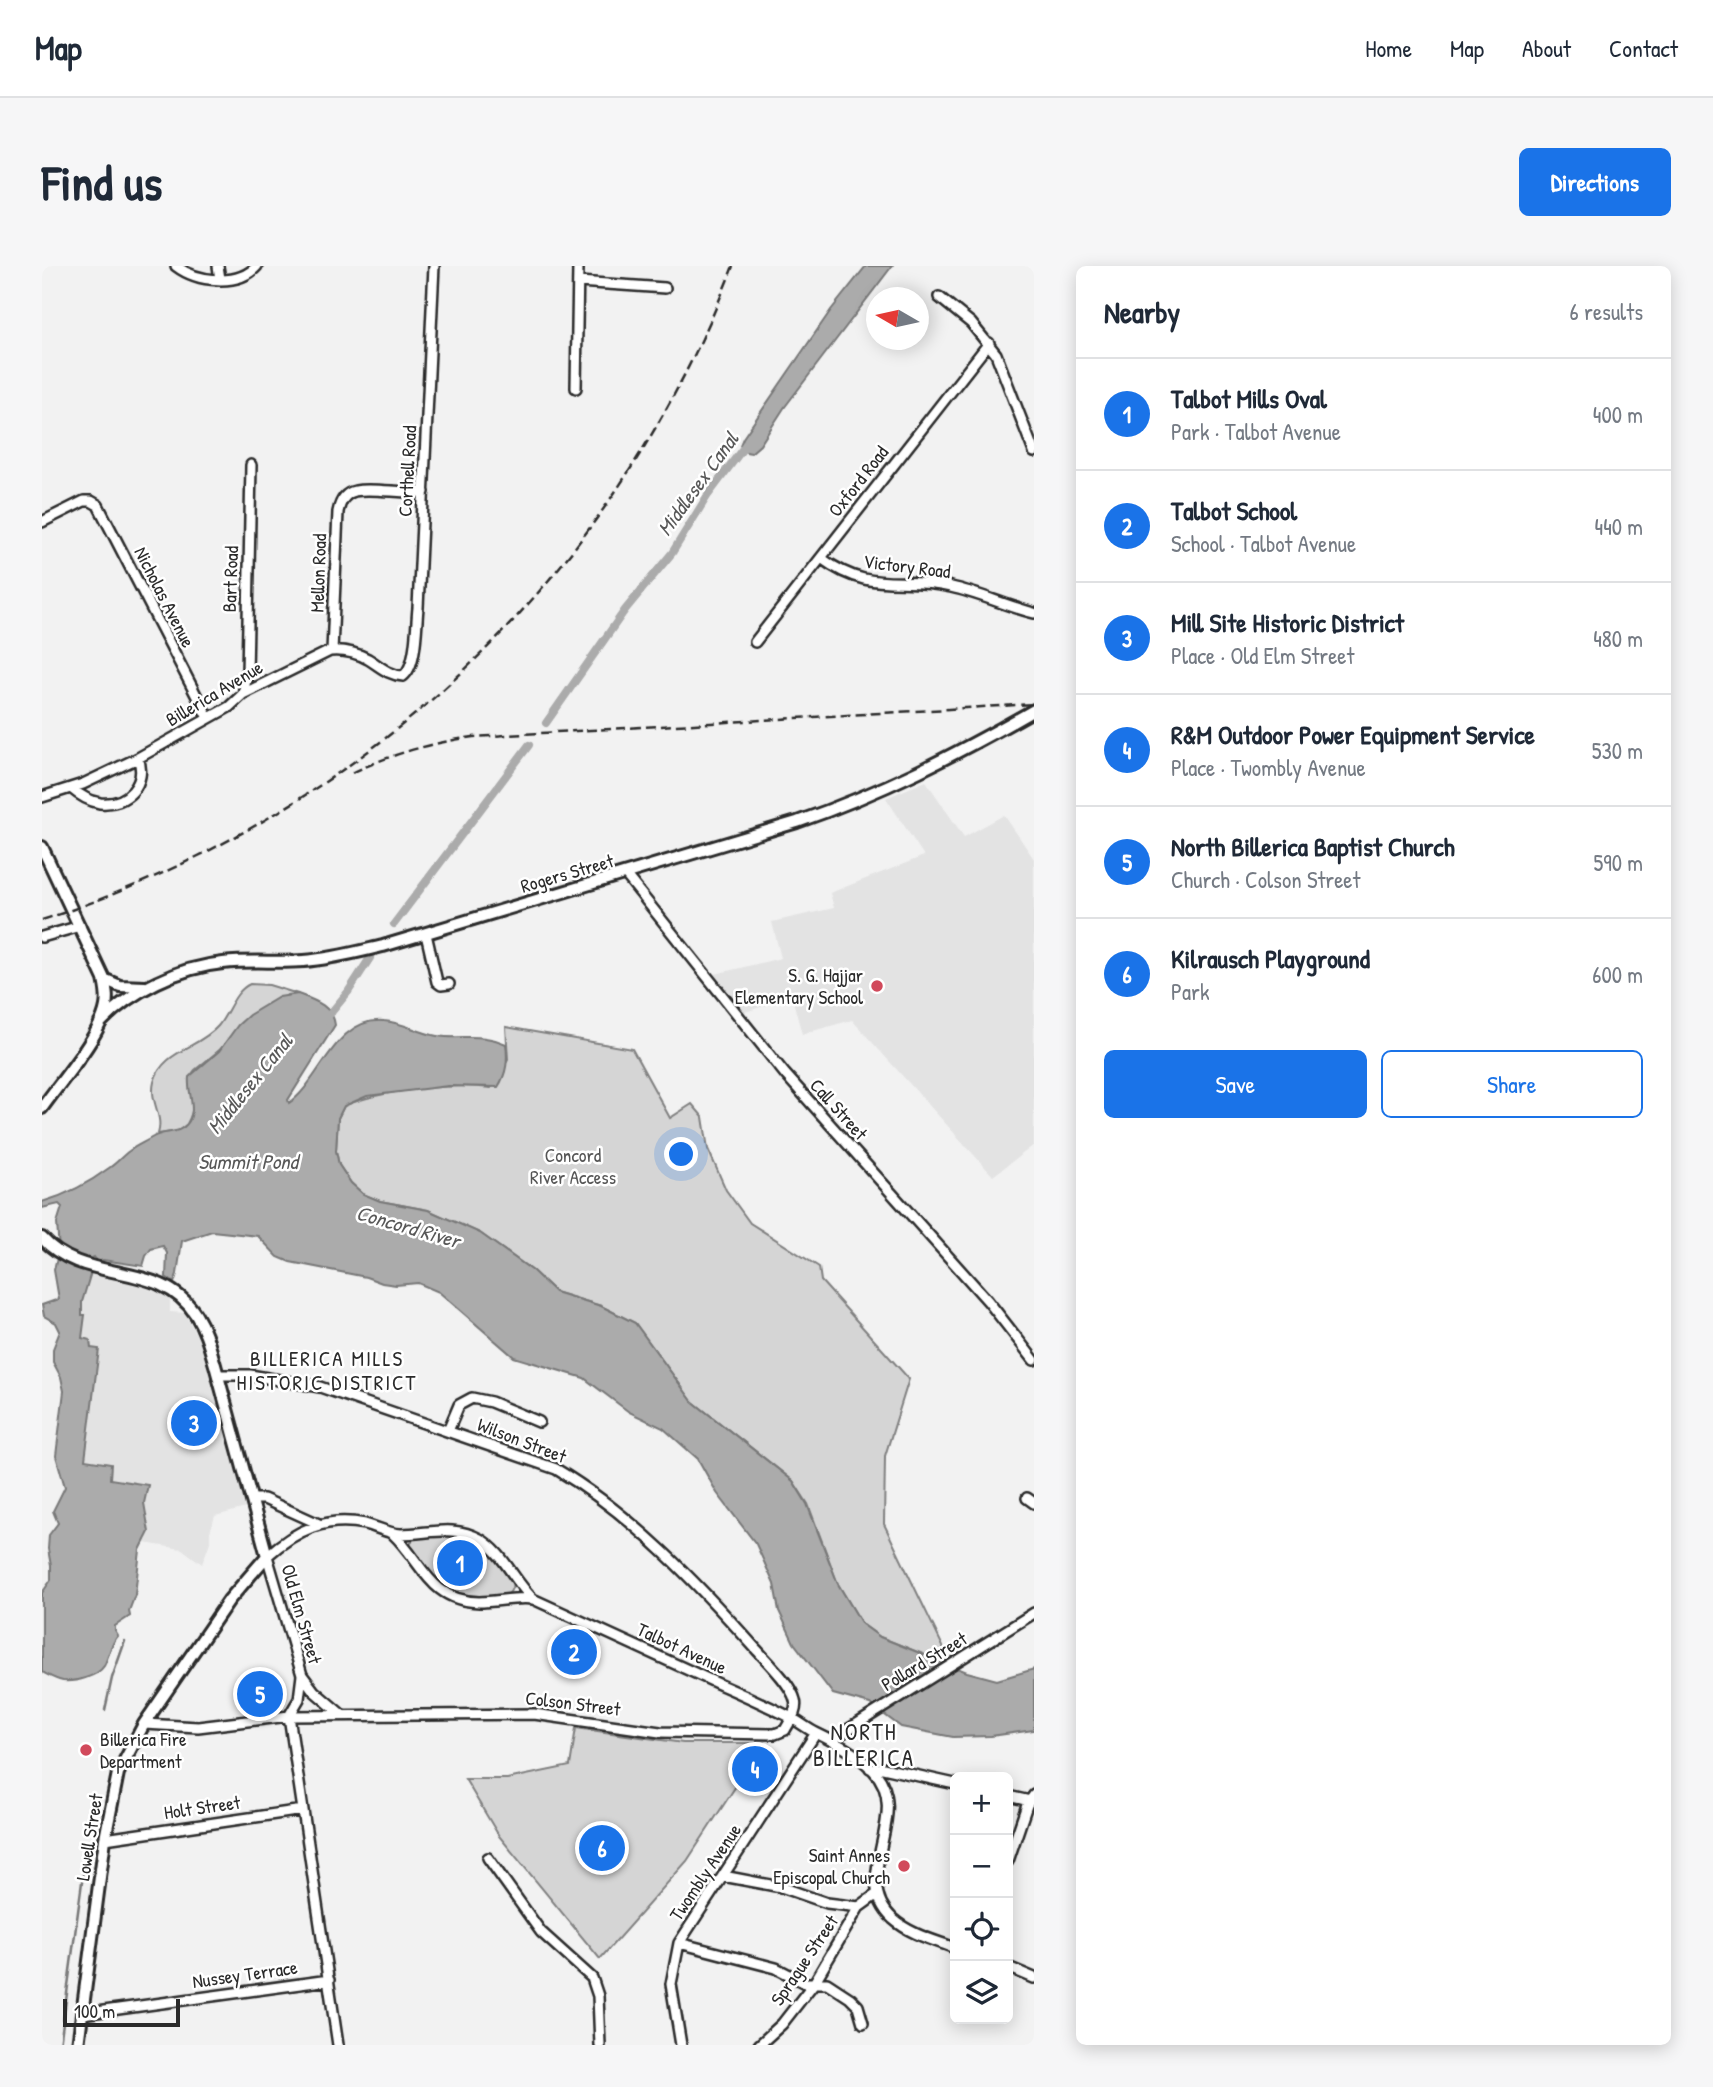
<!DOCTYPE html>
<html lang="en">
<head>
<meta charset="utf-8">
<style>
  :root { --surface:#fff; --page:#f6f6f7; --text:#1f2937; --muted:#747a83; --line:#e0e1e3; --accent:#1a73e8 }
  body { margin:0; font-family:"Patrick Hand",sans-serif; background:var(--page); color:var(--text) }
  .controls { position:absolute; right:21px; bottom:21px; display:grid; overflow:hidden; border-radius:10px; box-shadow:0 4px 18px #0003 }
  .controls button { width:63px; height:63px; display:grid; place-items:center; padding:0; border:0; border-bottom:2px solid var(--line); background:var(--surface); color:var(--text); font:35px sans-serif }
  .compass { position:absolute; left:824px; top:21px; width:63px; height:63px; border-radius:50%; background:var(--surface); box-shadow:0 4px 18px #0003; rotate:279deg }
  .scale { position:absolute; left:21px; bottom:18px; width:117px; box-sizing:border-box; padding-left:7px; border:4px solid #2b2b2b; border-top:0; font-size:19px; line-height:24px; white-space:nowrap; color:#2b2b2b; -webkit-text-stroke:5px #fff; paint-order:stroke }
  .you { position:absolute; left:640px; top:889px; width:24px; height:24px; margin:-18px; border:5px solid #fff; border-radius:50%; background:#1a73e8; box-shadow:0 0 0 10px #1a73e833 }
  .badge { display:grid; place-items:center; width:46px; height:46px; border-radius:50%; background:var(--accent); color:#fff; font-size:23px; font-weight:700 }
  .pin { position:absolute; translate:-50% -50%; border:4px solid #fff; box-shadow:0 2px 7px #0006 }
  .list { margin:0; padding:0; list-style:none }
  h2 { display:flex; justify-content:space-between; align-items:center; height:91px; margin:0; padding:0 28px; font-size:30px }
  h2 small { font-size:23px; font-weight:400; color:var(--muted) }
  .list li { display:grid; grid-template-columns:46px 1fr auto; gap:21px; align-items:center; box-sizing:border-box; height:112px; padding:0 28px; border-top:2px solid var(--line) }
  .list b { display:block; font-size:26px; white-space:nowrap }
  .list p { margin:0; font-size:23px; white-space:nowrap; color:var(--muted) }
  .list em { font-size:23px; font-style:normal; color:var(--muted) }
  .actions { display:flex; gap:14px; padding:21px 28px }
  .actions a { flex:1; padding:16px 0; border:2px solid var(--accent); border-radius:10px; text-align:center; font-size:24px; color:var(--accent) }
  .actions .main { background:var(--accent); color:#fff }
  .icon { flex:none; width:38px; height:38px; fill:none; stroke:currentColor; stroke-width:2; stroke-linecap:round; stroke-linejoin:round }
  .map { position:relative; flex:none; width:992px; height:1779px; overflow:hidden; border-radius:10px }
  header { display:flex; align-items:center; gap:42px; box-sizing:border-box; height:98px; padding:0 35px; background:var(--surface); border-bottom:2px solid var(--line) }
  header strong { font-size:33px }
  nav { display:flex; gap:38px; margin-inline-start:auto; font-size:24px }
  .intro { display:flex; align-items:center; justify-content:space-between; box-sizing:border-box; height:168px; padding:0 42px }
  h1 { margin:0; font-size:49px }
  .button { padding:18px 32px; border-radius:10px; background:var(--accent); color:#fff; font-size:24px; font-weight:700 }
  main { display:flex; gap:42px; padding:0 42px }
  aside { flex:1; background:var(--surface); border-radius:10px; box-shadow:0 4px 18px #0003 }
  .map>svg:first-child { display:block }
  .built { fill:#e3e3e3 }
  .green { fill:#d5d5d5; stroke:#808080; stroke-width:2 }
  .water { fill:#ababab; stroke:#787878; stroke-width:2 }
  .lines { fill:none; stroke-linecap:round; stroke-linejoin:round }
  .stream { stroke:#787878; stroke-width:2.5 }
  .canal { stroke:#ababab; stroke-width:8 }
  .minor-casing { stroke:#2b2b2b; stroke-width:14 }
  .major-casing { stroke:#2b2b2b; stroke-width:16 }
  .minor { stroke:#fff; stroke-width:9 }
  .major { stroke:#fff; stroke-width:10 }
  .rail { stroke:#2b2b2b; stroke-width:2.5; stroke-dasharray:10 5; stroke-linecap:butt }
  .poi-dot { fill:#d1495b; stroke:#fff; stroke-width:2.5 }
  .labels { text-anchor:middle; stroke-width:5; stroke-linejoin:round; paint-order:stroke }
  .street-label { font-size:19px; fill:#2b2b2b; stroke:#fff }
  .poi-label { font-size:19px; fill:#2b2b2b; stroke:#fff; text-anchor:end }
  .park-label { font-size:19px; fill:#565656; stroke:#fff }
  .water-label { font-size:21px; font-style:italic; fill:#585858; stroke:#fff }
  .neighbourhood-label { font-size:21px; letter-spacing:2px; fill:#2b2b2b; stroke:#fff }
  .quarter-label { font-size:23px; letter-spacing:2px; fill:#2b2b2b; stroke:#fff }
</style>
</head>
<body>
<header>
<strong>Map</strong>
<nav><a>Home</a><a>Map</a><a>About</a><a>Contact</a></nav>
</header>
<div class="intro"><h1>Find us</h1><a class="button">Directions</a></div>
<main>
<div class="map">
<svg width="992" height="1779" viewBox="0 0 992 1779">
  <rect width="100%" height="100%" fill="#f2f2f2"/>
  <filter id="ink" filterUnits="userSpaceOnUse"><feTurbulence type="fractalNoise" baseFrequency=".0143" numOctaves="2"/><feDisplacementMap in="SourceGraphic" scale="14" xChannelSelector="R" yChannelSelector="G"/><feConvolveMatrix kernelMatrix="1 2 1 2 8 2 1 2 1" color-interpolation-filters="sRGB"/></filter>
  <g filter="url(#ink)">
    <!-- built -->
    <path class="built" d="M884,515L922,571L962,549L992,593V879L951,910L810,754L760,768L750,731L700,747L669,709L739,692L730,656L792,642L788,627L882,590L844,532Z
      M48,1009L86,1014L128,1032V1046L143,1047L158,1076L204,1242L173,1250L168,1266V1276L160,1298L140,1283L102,1277L105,1273L107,1262L102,1237L106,1219L67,1213L43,1195L56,1084L48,1082L40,1073L43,1050L40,1049V1036Z"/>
    <!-- green -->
    <path class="green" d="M208,718L227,719L256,728L245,729L153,804C143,816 148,822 151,836C152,843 148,852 145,858L136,865L116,868C122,849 107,836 112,816C120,785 157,782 176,760C187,747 192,725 208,718Z
      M464,761L590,783L628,852L650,838L661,851L666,883L684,924L708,957L777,1001L779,1015L867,1113L843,1190L842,1258L906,1391L898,1395L838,1371L820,1358L796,1318L766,1238L751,1215L650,1135L593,1057L559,1040L513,1026L491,1005L438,967L386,944L338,935L321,928L309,917L297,899L294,885L296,852L302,840C340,824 409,817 449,822L466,793Z
      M402,1264L444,1277L470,1312C471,1320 471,1324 465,1329L436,1336L399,1324L367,1282C372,1264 386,1265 402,1264Z
      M534,1462L641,1477H722L645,1595L558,1693L457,1570L423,1513H465L528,1500Z"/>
    <!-- water -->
    <path class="water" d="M824,0H850L742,142L718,179L709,187L704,186L698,179L701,172L789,44Z
      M256,728C272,734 291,740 293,759L246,834L247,837C278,817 293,750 342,755C360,756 377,767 395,770C420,774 439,766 464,778C466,794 465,807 456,821L406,820L325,830L302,840L296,852L294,885L297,899L309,917L321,928L338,935L386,944L438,967L491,1005L513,1026L559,1040L593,1057L650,1135L751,1215L765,1238L796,1318L820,1358L838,1371L925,1406L955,1414L992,1403V1464L949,1470L911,1471L859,1461L828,1438L791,1428L752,1377L737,1345L732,1318L714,1278L675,1227L656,1193L621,1162L587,1146L542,1112L472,1091L397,1026L376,1017L354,1019L340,1017L324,1011L248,996L236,991L216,970L170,965L140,975L135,1008L132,1017L124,1011L125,987L121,980L109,983L104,990L101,1000L61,994L56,996L52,991L50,992L52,996L40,1036V1049H43L40,1072L48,1074L49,1082L57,1083L43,1194L69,1198L68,1213L106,1219L102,1237L107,1266L98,1284L93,1329L87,1345L88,1350L73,1360V1365L76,1370C69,1377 67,1390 62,1400C55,1411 33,1416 21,1415C14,1414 6,1409 0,1406V1327L9,1314V1300L6,1283L7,1269L16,1257L11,1245L23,1221L14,1190L22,1125L19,1111L11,1096V1083L18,1065L14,1057L2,1050L0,1039L17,1033L12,1004L17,985L15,957L20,941L17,938L0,942V936C24,929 47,917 67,902C75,897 80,890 87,885C95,879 103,876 111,871C121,864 137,869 145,858C156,844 145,827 147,811L177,785L196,759L207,749L237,731Z"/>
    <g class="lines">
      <!-- stream -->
      <path class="stream" d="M63,1444L70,1412L83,1375
        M18,1779L45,1579"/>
      <!-- canal -->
      <path class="canal" d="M504,457L583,344L630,287L666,229L705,177
        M352,658L487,479
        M283,754L306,726L328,692"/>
      <!-- minor casing -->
      <g class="minor-casing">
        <path id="minor" d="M134,0C155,16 196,21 215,0
          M176,0L178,13
          M536,16L623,22
          M897,31L929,57L954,88L992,186
          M534,122L536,0
          M0,256L42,235H49L56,239L166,452
          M779,292C829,329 856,309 909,321C937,327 964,340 992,347
          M713,376L947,77
          M290,385L296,246C298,236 303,227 313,225C329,221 362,228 382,226
          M201,428L205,409L209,199
          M29,522C37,529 47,535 58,537C85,540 106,517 96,492
          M0,531L41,518L96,492L187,441L201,428L288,385C301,384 315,387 326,393C338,400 346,409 361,410C375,400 374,359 376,342L392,0
          M583,608L743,808L946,1035L992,1094
          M384,668L395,716L399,719L407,718
          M0,671L38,660
          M406,1165L417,1139L430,1132L449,1136L497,1156
          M985,1232L992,1237
          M209,1233H222L277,1258
          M351,1268C380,1295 387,1335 437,1336C455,1336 472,1331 491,1333C554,1362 616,1390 679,1419C702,1429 724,1439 746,1450C756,1455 764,1462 774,1467C795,1477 814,1487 831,1504C873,1548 805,1610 851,1653C869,1669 892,1674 913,1682
          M260,1409L272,1425L300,1449
          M102,1458L156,1461L247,1450L492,1448L618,1466L733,1468L743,1464C748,1455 756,1445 753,1434C749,1418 725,1395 714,1383C655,1317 590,1248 514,1203L278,1121L208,1109H176
          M791,1473L992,1347
          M828,1502H841L913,1518
          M966,1530L988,1535
          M63,1573L261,1544
          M446,1592L499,1666L550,1712L556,1730L558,1779
          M966,1595L985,1539L992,1529
          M681,1610L739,1621L785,1637L817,1641
          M637,1677L734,1702L763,1717H785L808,1732L816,1740L821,1757
          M966,1701L992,1712
          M40,1748L287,1714
          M296,1779L247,1450L257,1433L260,1409L225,1290C254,1264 284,1250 323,1258C335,1261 347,1268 359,1268C387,1268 411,1258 438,1273C462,1287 471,1314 491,1333
          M639,1779L629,1718L637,1677L774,1467
          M717,1779L740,1758L772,1717L817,1641L835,1628"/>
      </g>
      <!-- major casing -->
      <g class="major-casing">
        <path id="major" d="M0,581L62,713C64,722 66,730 64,740C59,770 18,816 0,842
          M62,713L78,720L103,721
          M58,757C88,725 138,701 181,697C208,694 235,697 262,695C289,693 315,686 341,680L755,556C839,527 915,488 992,444
          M0,972C43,1020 118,992 154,1049C164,1065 168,1082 173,1099L225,1290L187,1334L102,1458L76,1507L63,1573L36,1779"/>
      </g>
      <!-- minor -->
      <use href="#minor" class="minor"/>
      <!-- major -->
      <use href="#major" class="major"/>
      <!-- rail -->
      <path class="rail" d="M310,507C349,488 389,477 431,471L992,438
        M0,654C321,549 569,316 691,0"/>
    </g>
  </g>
  <!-- markers -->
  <g class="poi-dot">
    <circle cx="835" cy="720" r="7"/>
    <circle cx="44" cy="1484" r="7"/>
    <circle cx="862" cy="1600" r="7"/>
  </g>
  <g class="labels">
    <!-- street labels -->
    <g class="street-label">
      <text transform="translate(365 205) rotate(-87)" y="7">Corthell Road</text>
      <text transform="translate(816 215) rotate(-52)" y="7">Oxford Road</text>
      <text transform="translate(865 300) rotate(7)" y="7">Victory Road</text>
      <text transform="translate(276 307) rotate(-88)" y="7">Mellon Road</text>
      <text transform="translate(188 313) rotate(-88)" y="7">Bart Road</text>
      <text transform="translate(123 331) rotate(63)" y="7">Nicholas Avenue</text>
      <text transform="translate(172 427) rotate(-31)" y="7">Billerica Avenue</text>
      <text transform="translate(525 607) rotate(-16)" y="7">Rogers Street</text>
      <text transform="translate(797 843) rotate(48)" y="7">Call Street</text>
      <text transform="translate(480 1174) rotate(21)" y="7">Wilson Street</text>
      <text transform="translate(260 1348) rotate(74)" y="7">Old Elm Street</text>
      <text transform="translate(640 1382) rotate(25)" y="7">Talbot Avenue</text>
      <text transform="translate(882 1395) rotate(-31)" y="7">Pollard Street</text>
      <text transform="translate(531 1437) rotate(7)" y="7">Colson Street</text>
      <text transform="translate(160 1541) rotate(-8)" y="7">Holt Street</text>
      <text transform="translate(47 1571) rotate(-81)" y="7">Lowell Street</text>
      <text transform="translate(663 1606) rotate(-56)" y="7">Twombly Avenue</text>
      <text transform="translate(762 1694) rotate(-56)" y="7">Sprague Street</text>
      <text transform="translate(203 1708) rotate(-8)" y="7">Nussey Terrace</text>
    </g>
    <!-- poi labels -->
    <g class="poi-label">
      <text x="821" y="716">S. G. Hajjar<tspan x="821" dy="22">Elementary School</tspan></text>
      <text x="58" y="1480" text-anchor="start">Billerica Fire<tspan x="58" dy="22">Department</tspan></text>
      <text x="848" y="1596">Saint Annes<tspan x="848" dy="22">Episcopal Church</tspan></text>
    </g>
    <!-- park labels -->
    <g class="park-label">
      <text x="531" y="896">Concord<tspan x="531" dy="22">River Access</tspan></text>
    </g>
    <!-- water labels -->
    <g class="water-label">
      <text transform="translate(656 218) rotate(-54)" y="7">Middlesex Canal</text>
      <text transform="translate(208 818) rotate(-51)" y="7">Middlesex Canal</text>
      <text x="206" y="903">Summit Pond</text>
      <text transform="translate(366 961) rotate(16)" y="7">Concord River</text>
    </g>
    <!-- neighbourhood labels -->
    <g class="neighbourhood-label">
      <text x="285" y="1100">BILLERICA MILLS<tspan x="285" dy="24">HISTORIC DISTRICT</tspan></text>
    </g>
    <!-- quarter labels -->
    <g class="quarter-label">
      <text x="822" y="1474">NORTH<tspan x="822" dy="26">BILLERICA</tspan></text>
    </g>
  </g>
</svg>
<div class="controls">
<button>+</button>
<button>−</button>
<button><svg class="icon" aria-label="locate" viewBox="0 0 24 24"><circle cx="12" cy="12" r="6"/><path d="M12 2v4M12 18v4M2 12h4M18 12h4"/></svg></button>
<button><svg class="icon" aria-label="layers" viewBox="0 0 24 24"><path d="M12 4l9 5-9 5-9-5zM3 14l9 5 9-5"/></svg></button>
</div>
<svg class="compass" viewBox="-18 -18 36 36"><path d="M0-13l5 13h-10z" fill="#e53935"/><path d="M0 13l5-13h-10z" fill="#747a83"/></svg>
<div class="scale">100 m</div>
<div class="you"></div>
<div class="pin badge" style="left:418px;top:1297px">1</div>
<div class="pin badge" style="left:532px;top:1386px">2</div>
<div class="pin badge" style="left:152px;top:1157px">3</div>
<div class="pin badge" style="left:713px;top:1503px">4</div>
<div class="pin badge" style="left:218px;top:1428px">5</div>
<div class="pin badge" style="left:560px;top:1582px">6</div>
</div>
<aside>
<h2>Nearby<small>6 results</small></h2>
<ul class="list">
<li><span class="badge">1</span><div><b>Talbot Mills Oval</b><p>Park · Talbot Avenue</p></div><em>400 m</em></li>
<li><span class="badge">2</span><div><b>Talbot School</b><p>School · Talbot Avenue</p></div><em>440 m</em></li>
<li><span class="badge">3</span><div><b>Mill Site Historic District</b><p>Place · Old Elm Street</p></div><em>480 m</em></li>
<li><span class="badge">4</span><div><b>R&amp;M Outdoor Power Equipment Service</b><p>Place · Twombly Avenue</p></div><em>530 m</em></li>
<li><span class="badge">5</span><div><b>North Billerica Baptist Church</b><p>Church · Colson Street</p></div><em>590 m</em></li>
<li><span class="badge">6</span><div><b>Kilrausch Playground</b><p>Park</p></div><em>600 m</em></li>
</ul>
<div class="actions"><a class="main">Save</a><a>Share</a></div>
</aside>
</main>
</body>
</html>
